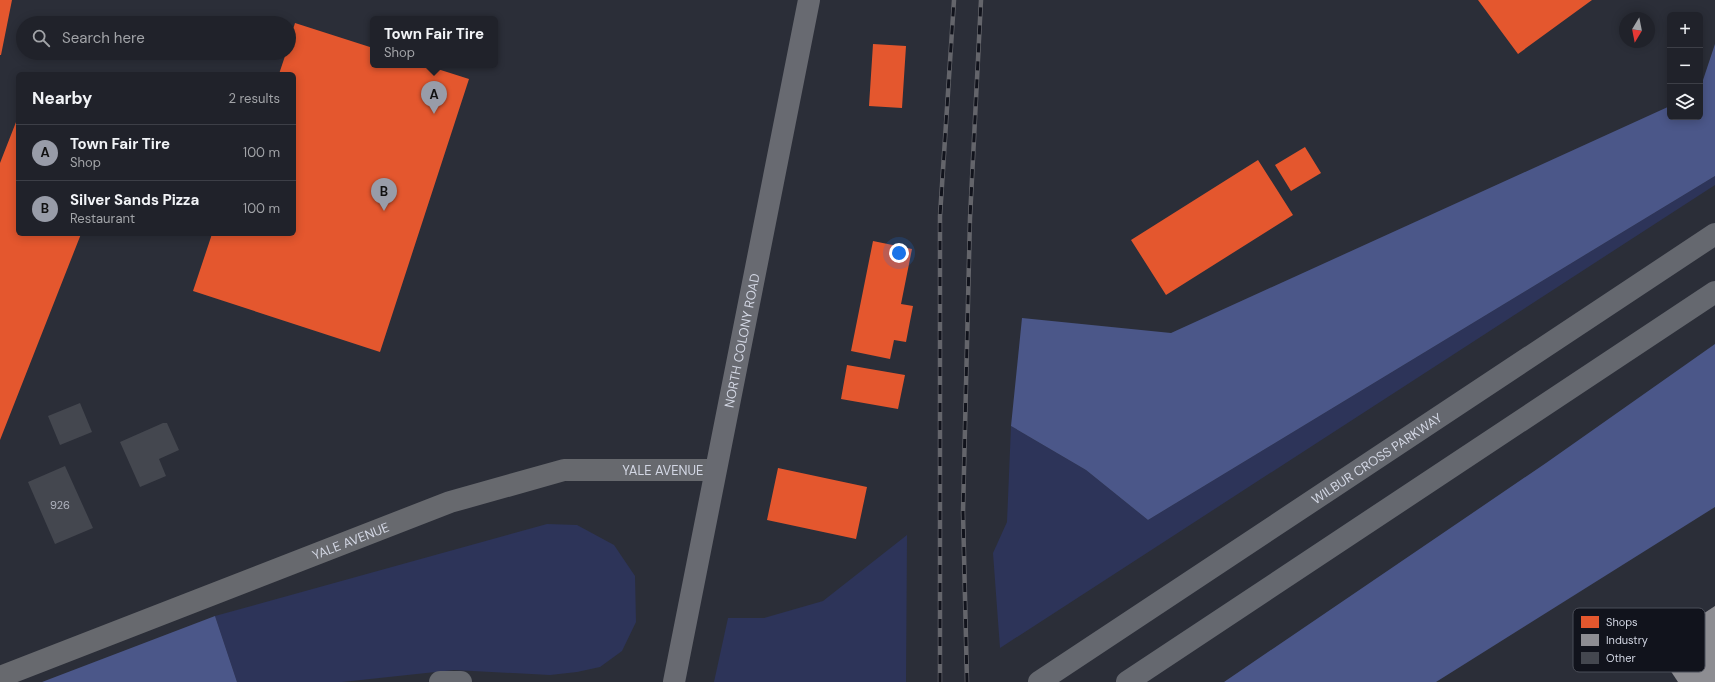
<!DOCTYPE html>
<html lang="en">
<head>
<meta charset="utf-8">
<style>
  :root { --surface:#20222a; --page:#2d2f36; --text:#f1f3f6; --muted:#a2a4a8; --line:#3d3f47; --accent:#989ca8 }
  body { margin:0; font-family:"DM Sans",sans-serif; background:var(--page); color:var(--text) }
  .controls { position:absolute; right:12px; top:12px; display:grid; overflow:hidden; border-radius:6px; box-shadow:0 2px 10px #0003 }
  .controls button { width:36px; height:36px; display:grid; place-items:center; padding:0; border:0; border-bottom:1px solid var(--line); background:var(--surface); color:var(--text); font:20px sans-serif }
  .compass { position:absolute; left:1619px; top:12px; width:36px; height:36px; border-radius:50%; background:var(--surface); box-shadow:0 2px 10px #0003; rotate:190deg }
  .you { position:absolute; left:899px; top:253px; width:14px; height:14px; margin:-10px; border:3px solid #fff; border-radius:50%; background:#1a73e8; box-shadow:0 0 0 6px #1a73e833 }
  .badge { display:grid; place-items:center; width:26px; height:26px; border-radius:50%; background:var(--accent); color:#111; font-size:13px; font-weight:700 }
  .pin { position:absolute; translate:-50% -33px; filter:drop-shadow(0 1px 2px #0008) }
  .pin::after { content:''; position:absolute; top:21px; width:14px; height:12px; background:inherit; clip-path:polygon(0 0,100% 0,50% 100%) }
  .popup { position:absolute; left:370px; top:16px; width:128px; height:52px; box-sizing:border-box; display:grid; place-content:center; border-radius:6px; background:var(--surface); filter:drop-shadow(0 1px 3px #0005); font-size:13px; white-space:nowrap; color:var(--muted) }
  .popup b { font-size:15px; color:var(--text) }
  .popup::after { content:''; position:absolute; left:50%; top:100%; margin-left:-8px; border:8px solid transparent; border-top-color:var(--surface) }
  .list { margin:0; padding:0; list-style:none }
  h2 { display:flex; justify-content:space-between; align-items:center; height:52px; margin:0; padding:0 16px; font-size:17px }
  h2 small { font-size:13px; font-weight:400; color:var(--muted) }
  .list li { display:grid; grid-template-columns:26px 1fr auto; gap:12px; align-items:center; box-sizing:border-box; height:56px; padding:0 16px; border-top:1px solid var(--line) }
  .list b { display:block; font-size:15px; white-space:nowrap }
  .list p { margin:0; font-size:13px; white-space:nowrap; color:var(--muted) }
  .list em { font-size:13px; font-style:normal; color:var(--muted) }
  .icon { flex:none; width:22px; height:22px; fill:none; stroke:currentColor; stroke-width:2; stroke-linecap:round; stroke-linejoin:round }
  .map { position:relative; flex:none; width:1715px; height:682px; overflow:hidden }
  .search { position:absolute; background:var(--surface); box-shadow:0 2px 10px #0003; left:16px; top:16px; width:280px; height:44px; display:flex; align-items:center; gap:10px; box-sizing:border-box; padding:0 14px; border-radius:22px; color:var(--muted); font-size:15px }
  .panel { position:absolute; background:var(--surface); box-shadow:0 2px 10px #0003; left:16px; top:72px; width:280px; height:164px; border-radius:6px }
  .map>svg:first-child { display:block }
  .green { fill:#2d3459 }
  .forest { fill:#4b5789 }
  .shops { fill:#e4572e }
  .industry { fill:#8d8d92 }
  .building { fill:#44474f }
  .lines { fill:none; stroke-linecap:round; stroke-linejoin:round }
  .minor { stroke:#67696e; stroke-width:22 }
  .major { stroke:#686a71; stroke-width:22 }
  .highway { stroke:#65686f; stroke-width:22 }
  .rail-casing { stroke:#64656b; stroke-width:4.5 }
  .rail { stroke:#11131c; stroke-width:3; stroke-dasharray:9; stroke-linecap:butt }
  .labels { text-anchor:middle; stroke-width:4; stroke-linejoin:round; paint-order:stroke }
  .number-label { font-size:11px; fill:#afb3bf }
  .street-label { font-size:13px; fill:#d3d7e4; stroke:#11131c }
  .key { fill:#11131c; stroke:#4b4e58; stroke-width:1 }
  .key-label { font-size:11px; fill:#d3d7e4 }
</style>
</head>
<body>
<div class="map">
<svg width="1715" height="682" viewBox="0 0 1715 682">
  <rect width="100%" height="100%" fill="#2b2e38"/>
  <!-- green -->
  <path class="green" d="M1715,176V185L1000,648L993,553L1007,522L1011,426L1086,470L1148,520Z
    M547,524L577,525L614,545L635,576L636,622L622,651L600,667L577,672L550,675L454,670L342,682H237L215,616Z
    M907,535L906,682H714L728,618H764L823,601Z"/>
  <!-- forest -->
  <path class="forest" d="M1715,44V176L1148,520L1086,470L1011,426L1022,318L1171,333L1670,106V117H1700V89Z
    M1715,344V507L1436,682H1224L1546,463Z
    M215,616L237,682H42Z"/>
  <!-- shops -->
  <path class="shops" d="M0,0H12L1,55H0Z
    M1478,0H1592L1518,54Z
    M295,23L373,48V65H425L469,79L380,352L193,291L212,234H294V74H279L286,53H289V42Z
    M873,44L906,46L902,108L869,106Z
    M18,117V234H81L0,440V163Z
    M1305,147L1321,173L1291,191L1275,165Z
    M1258,160L1293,215L1166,295L1131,240Z
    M873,241L912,249L901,304L913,306L906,342L894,340L890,359L851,351Z
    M847,365L905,375L898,409L841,399Z
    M778,468L867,487L856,539L767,520Z"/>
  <!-- industry -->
  <path class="industry" d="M1715,606V682H1678L1654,646Z"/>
  <!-- building -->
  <path class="building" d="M80,403L92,432L60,445L48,416Z
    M163,423H167L179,450L159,459L166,476L140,487L120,442Z
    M65,466L93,528L55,544L28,482Z"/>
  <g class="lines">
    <!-- minor -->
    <path class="minor" id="s1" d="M0,677L450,502L564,470H715"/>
    <!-- major -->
    <path class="major" id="s2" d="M674,682L809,0"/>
    <!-- highway -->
    <g class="highway">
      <path d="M440,682H461"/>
      <path id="s3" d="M1039,682L1715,234"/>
      <path d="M1127,682L1715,292"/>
    </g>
    <!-- rail casing -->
    <g class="rail-casing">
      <path id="rail" d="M940,682V216L954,0
        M967,682L963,512L970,218L981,0"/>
    </g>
    <!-- rail -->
    <use href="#rail" class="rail"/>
  </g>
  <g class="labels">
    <!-- number labels -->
    <g class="number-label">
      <text x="60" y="509">926</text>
    </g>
    <!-- street labels -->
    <g class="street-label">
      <text dy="5" stroke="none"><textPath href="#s2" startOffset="348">NORTH COLONY ROAD</textPath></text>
      <text dy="5" stroke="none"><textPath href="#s3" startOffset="405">WILBUR CROSS PARKWAY</textPath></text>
      <text dy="5" stroke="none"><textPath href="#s1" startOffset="700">YALE AVENUE</textPath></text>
      <text dy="5" stroke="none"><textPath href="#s1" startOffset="376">YALE AVENUE</textPath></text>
    </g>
  </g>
  <!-- legend -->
  <rect x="1573" y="608" width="132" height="64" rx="6" class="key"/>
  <rect x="1581" y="616" width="18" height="12" fill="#e4572e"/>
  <rect x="1581" y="634" width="18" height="12" fill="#8d8d92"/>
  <rect x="1581" y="652" width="18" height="12" fill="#44474f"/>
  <g class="key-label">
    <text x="1606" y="626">Shops</text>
    <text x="1606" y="644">Industry</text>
    <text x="1606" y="662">Other</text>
  </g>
</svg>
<div class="controls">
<button>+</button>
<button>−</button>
<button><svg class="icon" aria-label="layers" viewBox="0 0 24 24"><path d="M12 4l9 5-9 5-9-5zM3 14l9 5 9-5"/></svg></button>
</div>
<svg class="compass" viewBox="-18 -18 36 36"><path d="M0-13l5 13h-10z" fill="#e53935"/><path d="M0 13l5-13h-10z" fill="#a2a4a8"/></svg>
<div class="you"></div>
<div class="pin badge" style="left:434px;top:114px">A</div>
<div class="popup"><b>Town Fair Tire</b>Shop</div>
<div class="pin badge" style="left:384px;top:211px">B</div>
<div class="search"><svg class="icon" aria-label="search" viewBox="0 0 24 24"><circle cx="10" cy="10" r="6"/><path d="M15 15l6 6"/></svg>Search here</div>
<section class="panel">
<h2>Nearby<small>2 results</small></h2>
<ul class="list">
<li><span class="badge">A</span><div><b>Town Fair Tire</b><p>Shop</p></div><em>100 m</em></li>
<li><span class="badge">B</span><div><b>Silver Sands Pizza</b><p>Restaurant</p></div><em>100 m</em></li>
</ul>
</section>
</div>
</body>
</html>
